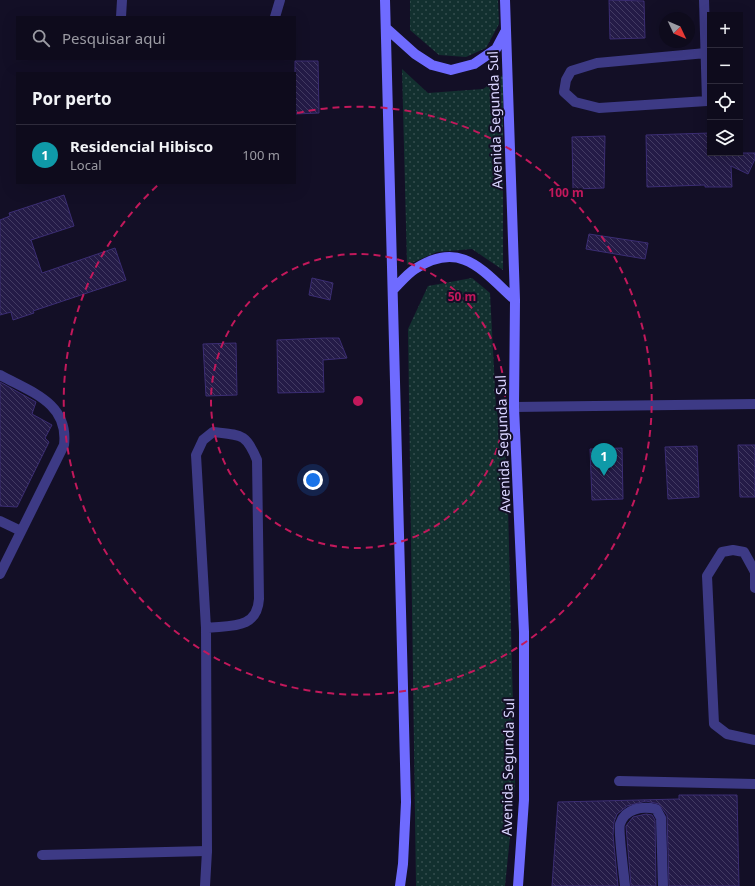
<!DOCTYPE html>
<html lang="pt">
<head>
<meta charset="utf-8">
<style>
  :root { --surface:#0e0b1c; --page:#171425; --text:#f1f3f6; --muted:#9b9ba3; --line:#2e2b3b; --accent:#00e5ff }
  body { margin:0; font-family:"Noto Sans",sans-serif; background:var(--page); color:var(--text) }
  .controls { position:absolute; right:12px; top:12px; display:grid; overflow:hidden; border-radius:0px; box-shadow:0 4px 16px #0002 }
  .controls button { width:36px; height:36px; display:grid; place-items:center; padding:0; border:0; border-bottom:1px solid var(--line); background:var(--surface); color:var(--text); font:20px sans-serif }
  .compass { position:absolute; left:659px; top:12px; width:36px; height:36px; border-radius:50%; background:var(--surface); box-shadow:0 4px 16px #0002; rotate:134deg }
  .you { position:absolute; left:313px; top:480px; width:14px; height:14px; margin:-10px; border:3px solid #fff; border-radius:50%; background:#1a73e8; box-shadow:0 0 0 6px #1a73e833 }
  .badge { display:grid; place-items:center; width:26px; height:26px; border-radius:50%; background:var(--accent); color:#fff; font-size:13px; font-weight:700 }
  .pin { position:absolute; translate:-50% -33px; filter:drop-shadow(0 1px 2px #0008) }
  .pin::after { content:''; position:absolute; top:21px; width:14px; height:12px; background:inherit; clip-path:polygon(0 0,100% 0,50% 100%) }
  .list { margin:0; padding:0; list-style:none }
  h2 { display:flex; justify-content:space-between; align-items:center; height:52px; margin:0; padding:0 16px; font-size:17px }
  h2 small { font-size:13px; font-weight:400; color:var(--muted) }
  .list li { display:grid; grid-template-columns:26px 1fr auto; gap:12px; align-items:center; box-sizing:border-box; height:60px; padding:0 16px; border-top:1px solid var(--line) }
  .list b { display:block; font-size:15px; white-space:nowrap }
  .list p { margin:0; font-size:13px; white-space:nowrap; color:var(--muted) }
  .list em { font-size:13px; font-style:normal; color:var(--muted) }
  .icon { flex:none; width:22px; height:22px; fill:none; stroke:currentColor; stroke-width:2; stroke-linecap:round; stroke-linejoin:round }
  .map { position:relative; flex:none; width:755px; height:886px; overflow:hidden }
  .search { position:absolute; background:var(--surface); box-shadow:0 4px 16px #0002; left:16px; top:16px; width:280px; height:44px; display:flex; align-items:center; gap:10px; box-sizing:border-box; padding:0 14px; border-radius:0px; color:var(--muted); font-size:15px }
  .panel { position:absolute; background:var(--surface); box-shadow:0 4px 16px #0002; left:16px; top:72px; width:280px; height:112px; border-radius:0px }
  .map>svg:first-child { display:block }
  .grass { fill:url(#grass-dots) }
  .building { fill:url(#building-back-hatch); stroke:#3b2d73 }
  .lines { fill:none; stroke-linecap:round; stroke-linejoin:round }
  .service { stroke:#3d3a85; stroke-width:10 }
  .minor { stroke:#3d3a85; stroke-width:10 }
  .secondary { stroke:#6f6bff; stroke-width:10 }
  .ring { fill:none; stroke:#c2185b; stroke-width:2; stroke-dasharray:7 5 }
  .labels { text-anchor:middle; stroke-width:4; stroke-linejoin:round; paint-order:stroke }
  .street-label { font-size:14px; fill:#d9d4ff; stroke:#130f26 }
  .centre { fill:#c2185b; stroke:#130f26; stroke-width:2 }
  .ring-label { font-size:12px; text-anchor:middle; font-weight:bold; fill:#c2185b; stroke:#130f26; stroke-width:4; stroke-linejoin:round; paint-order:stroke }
</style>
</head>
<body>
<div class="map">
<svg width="755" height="886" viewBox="0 0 755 886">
  <defs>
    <pattern id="grass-dots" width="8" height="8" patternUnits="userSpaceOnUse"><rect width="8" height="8" fill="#12302f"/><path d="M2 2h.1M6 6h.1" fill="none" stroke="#344d4e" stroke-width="1.8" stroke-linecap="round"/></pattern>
    <pattern id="building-back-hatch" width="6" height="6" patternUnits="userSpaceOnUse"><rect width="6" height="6" fill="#241b47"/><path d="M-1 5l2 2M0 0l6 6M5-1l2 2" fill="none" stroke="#433b63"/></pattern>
  </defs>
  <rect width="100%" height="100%" fill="#130f26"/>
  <!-- grass -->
  <path class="grass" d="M410,0H498L499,24L486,48L466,57L439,55L410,30Z
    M402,69L428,93L483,89L503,75V270L472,249L437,252L407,265Z
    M472,278L490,293L496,407L507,466L515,787L505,886H416L408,329L428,286Z"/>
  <!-- building -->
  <path class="building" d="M609,0L644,1L645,38L610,39Z
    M295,61H318L319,113L295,114Z
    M710,133V153H755V159L748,174L731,166L732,187H705V185L647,187L646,135Z
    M605,136L604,188L573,189L572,137Z
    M64,195L74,226L31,240L42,273L115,248L126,280L33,311L34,313L13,320L11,312L0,315V220L10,216L9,213Z
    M589,234L648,243L645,259L586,249Z
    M312,278L333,283L330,300L309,295Z
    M324,338H339L347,358L323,360L324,392L278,393L277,340Z
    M236,343L237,395L206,396L203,344Z
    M0,382L36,402L32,414L52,425L45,438L49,442L17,507L0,506Z
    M738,445H755V497H740Z
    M697,446L699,497L668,499L665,447Z
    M622,448L623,499L592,500L590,449Z
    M679,795H737L739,886H669L667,815L659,804L646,801L627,806L617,814L614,822L613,835L618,886H552L558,802L679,799Z
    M646,814L652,815L655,820L656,886H631L626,826L633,817Z"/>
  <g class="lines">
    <!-- service -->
    <path class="service" d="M755,588V572L744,552L733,550L722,552L707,576L714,724L727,734L755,740
      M42,855L207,851"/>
    <!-- minor -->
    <path class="minor" d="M704,0L707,101L599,108L575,102L564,92L566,80L571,71L597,63L706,53
      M121,17L122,0
      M275,17L280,0
      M0,375C31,392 69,403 64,445L0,574
      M514,407L755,404
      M213,432C241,435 246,433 257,460L259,599C257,630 230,625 206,628L196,455L203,440Z
      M0,521L21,531
      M619,781L755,784
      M205,886L207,851L206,628
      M625,886C624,875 618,830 620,824C625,808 643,806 656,809L661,818L663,886"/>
    <!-- secondary -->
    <path class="secondary" d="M385,0L406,802L403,864L400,886
      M505,0L515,300L514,407L524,632V800L518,886
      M386,28L415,54L432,65L451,70L474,64L496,49L505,32
      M393,290C400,283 407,274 415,269C461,239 483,271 515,300"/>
  </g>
  <!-- distance rings -->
  <g class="ring">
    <circle cx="358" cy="401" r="147"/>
    <path d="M297 113A294 294 0 1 1 159 184"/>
  </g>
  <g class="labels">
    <!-- street labels -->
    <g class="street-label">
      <text transform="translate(495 120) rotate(-92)" y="5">Avenida Segunda Sul</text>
      <text transform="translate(503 444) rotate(-92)" y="5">Avenida Segunda Sul</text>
      <text transform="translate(508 767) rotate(-89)" y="5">Avenida Segunda Sul</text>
    </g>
  </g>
  <circle cx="358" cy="401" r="6" class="centre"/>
  <g class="ring-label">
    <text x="566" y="197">100 m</text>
    <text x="462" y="301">50 m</text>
  </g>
</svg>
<div class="controls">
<button>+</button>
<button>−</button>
<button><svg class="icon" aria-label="locate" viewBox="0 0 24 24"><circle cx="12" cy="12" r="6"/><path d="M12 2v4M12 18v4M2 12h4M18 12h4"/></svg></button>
<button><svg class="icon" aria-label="layers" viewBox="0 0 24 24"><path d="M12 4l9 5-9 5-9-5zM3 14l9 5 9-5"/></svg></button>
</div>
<svg class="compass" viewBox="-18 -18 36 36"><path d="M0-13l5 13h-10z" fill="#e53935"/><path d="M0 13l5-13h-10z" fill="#9b9ba3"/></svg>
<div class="you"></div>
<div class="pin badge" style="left:604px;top:476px;background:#0f9aa8">1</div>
<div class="search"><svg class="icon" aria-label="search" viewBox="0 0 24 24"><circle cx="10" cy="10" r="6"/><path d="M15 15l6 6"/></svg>Pesquisar aqui</div>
<section class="panel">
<h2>Por perto<small></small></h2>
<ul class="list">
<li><span class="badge" style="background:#0f9aa8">1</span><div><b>Residencial Hibisco</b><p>Local</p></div><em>100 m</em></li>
</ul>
</section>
</div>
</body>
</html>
